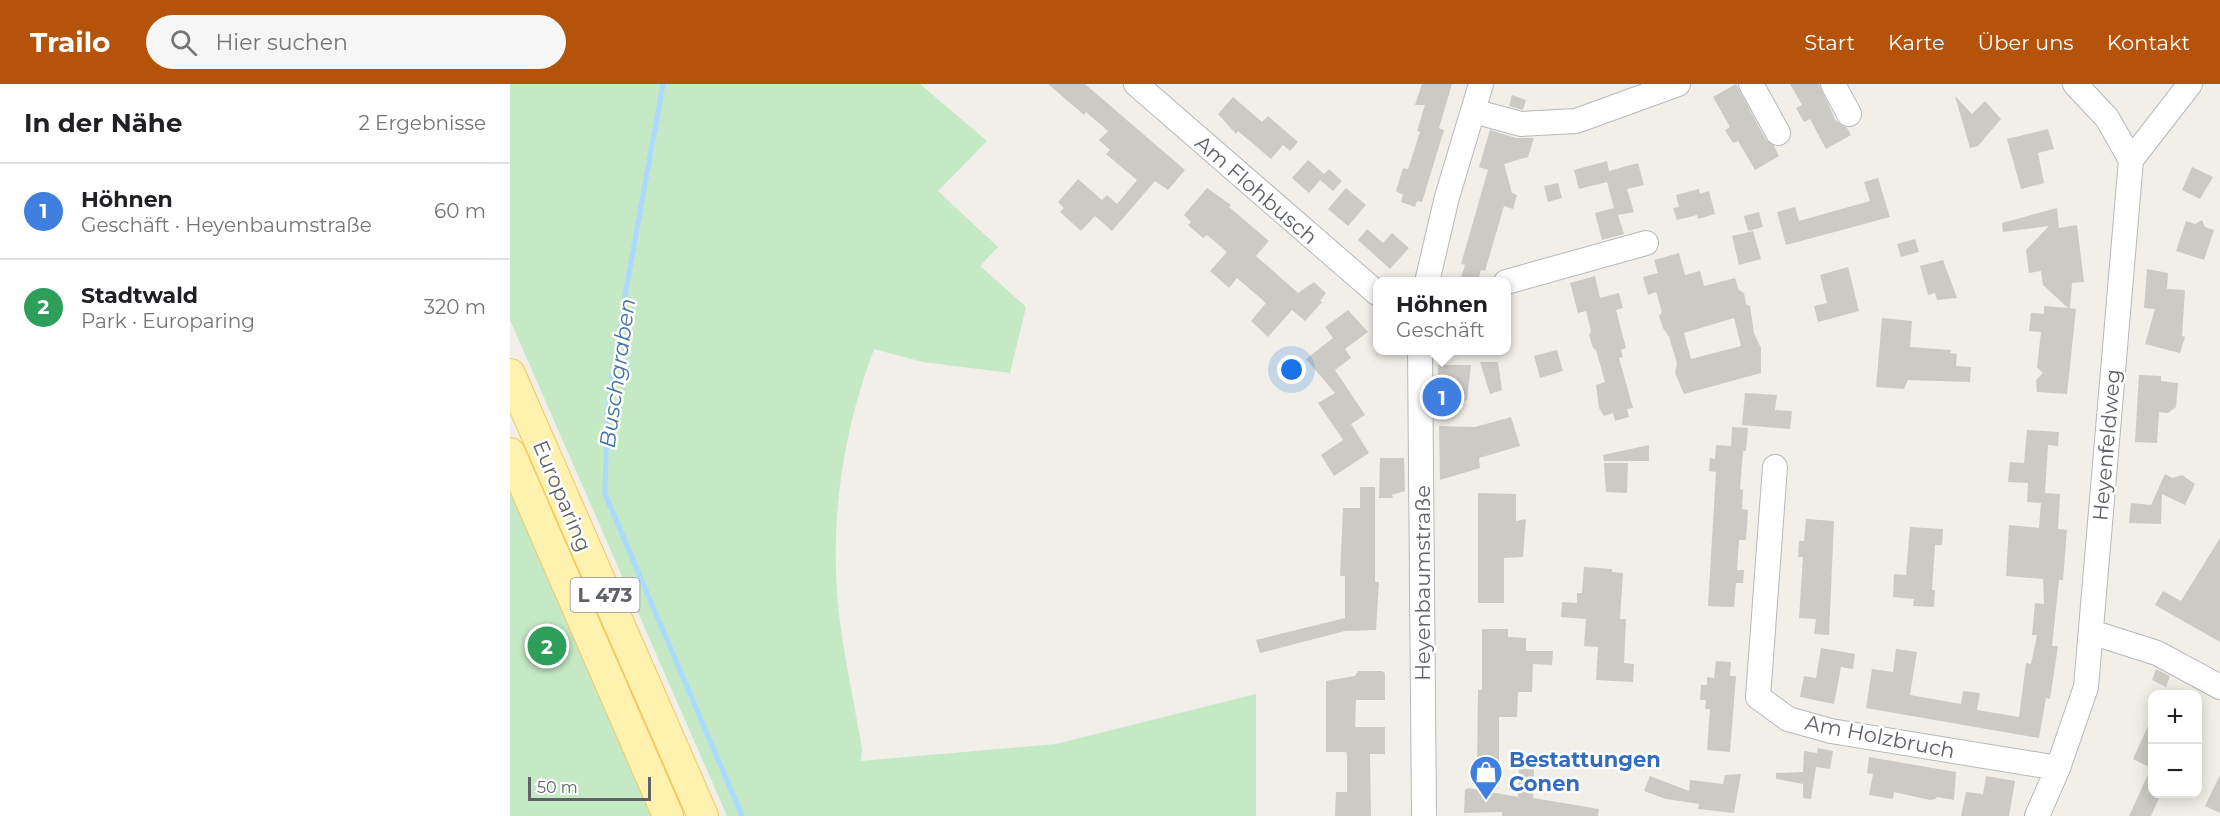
<!DOCTYPE html>
<html lang="de">
<head>
<meta charset="utf-8">
<style>
  :root { --surface:#fff; --page:#f6f6f6; --text:#202124; --muted:#757577; --line:#e0e0e0; --accent:#b45309 }
  body { margin:0; font-family:Montserrat,sans-serif; background:var(--page); color:var(--text) }
  .controls { position:absolute; right:18px; bottom:18px; display:grid; overflow:hidden; border-radius:12px; box-shadow:0 3px 15px #0003 }
  .controls button { width:54px; height:54px; display:grid; place-items:center; padding:0; border:0; border-bottom:2px solid var(--line); background:var(--surface); color:var(--text); font:30px sans-serif }
  .scale { position:absolute; left:18px; bottom:15px; width:123px; box-sizing:border-box; padding-left:6px; border:3px solid #5f6368; border-top:0; font-size:16px; line-height:21px; white-space:nowrap; color:#5f6368; -webkit-text-stroke:4px #fff; paint-order:stroke }
  .you { position:absolute; left:782px; top:286px; width:21px; height:21px; margin:-15px; border:4px solid #fff; border-radius:50%; background:#1a73e8; box-shadow:0 0 0 9px #1a73e833 }
  .badge { display:grid; place-items:center; width:39px; height:39px; border-radius:50%; background:var(--accent); color:#fff; font-size:20px; font-weight:700 }
  .pin { position:absolute; translate:-50% -50%; border:3px solid #fff; box-shadow:0 2px 6px #0006 }
  .popup { position:absolute; left:863px; top:193px; width:138px; height:78px; box-sizing:border-box; display:grid; place-content:center; border-radius:12px; background:var(--surface); filter:drop-shadow(0 2px 4px #0005); font-size:20px; white-space:nowrap; color:var(--muted) }
  .popup b { font-size:22px; color:var(--text) }
  .popup::after { content:''; position:absolute; left:50%; top:100%; margin-left:-12px; border:12px solid transparent; border-top-color:var(--surface) }
  .list { margin:0; padding:0; list-style:none }
  h2 { display:flex; justify-content:space-between; align-items:center; height:78px; margin:0; padding:0 24px; font-size:26px }
  h2 small { font-size:20px; font-weight:400; color:var(--muted) }
  .list li { display:grid; grid-template-columns:39px 1fr auto; gap:18px; align-items:center; box-sizing:border-box; height:96px; padding:0 24px; border-top:2px solid var(--line) }
  .list b { display:block; font-size:22px; white-space:nowrap }
  .list p { margin:0; font-size:20px; white-space:nowrap; color:var(--muted) }
  .list em { font-size:20px; font-style:normal; color:var(--muted) }
  .icon { flex:none; width:33px; height:33px; fill:none; stroke:currentColor; stroke-width:2; stroke-linecap:round; stroke-linejoin:round }
  .map { position:relative; flex:none; width:1710px; height:732px; overflow:hidden }
  header { display:flex; align-items:center; gap:36px; box-sizing:border-box; height:84px; padding:0 30px; background:var(--accent); color:#fff }
  header strong { font-size:28px }
  nav { display:flex; gap:33px; margin-inline-start:auto; font-size:21px }
  .search { width:420px; height:54px; background:var(--page); display:flex; align-items:center; gap:15px; box-sizing:border-box; padding:0 21px; border-radius:33px; color:var(--muted); font-size:22px }
  main { display:flex }
  aside { flex:1; background:var(--surface) }
  .map>svg:first-child { display:block }
  .green { fill:#c5e8c5 }
  .lines { fill:none; stroke-linecap:round; stroke-linejoin:round }
  .stream { stroke:#aadaff; stroke-width:5 }
  .building { fill:#cccac5; fill-rule:evenodd }
  .minor-casing { stroke:#b5b8bc; stroke-width:26 }
  .major-casing { stroke:#f2c960; stroke-width:32 }
  .minor { stroke:#fff; stroke-width:24 }
  .major { stroke:#fff2af; stroke-width:30 }
  .labels { text-anchor:middle; stroke-width:5; stroke-linejoin:round; paint-order:stroke }
  .shield { fill:#fff; stroke:#8f9295; stroke-width:1.5 }
  .shield-label { font-size:20px; font-weight:bold; fill:#5f6368 }
  .street-label { font-size:21px; fill:#5f6368; stroke:#fff }
  .shop-label { font-size:21px; font-weight:bold; fill:#366cbe; stroke:#fff; text-anchor:start }
  .water-label { font-size:22px; font-style:italic; fill:#4174aa; stroke:#fff }
</style>
</head>
<body>
<header>
<strong>Trailo</strong>
<div class="search"><svg class="icon" aria-label="search" viewBox="0 0 24 24"><circle cx="10" cy="10" r="6"/><path d="M15 15l6 6"/></svg>Hier suchen</div>
<nav><a>Start</a><a>Karte</a><a>Über uns</a><a>Kontakt</a></nav>
</header>
<main>
<aside>
<h2>In der Nähe<small>2 Ergebnisse</small></h2>
<ul class="list">
<li><span class="badge" style="background:#3f7fe0">1</span><div><b>Höhnen</b><p>Geschäft · Heyenbaumstraße</p></div><em>60 m</em></li>
<li><span class="badge" style="background:#2e9e5b">2</span><div><b>Stadtwald</b><p>Park · Europaring</p></div><em>320 m</em></li>
</ul>
</aside>
<div class="map">
<svg width="1710" height="732" viewBox="0 0 1710 732">
  <rect width="100%" height="100%" fill="#f1efe8"/>
  <!-- green -->
  <path class="green" d="M0,0H410L477,57L428,107L488,163L470,182L516,223L500,289L413,278L364,265C333,347 320,433 328,521C333,569 344,617 352,665L351,677L546,660L746,610V732H217L0,236Z
    M0,391L147,732H0Z"/>
  <g class="lines">
    <!-- stream -->
    <path class="stream" d="M153,0L116,206L97,329L95,410L232,732"/>
  </g>
  <!-- building -->
  <path class="building" d="M538,0H575L675,86L658,106L645,97L602,147L585,132L571,147L550,128L554,124L548,118L568,95L592,116L597,111L607,120L627,96L596,70L600,66L589,56L598,47L576,28L574,31Z
    M912,0H942L929,44L934,46L912,118L907,117L905,123L891,118L893,111L886,107L893,84L898,85L910,48L907,47L915,21H905Z
    M1226,0L1256,56L1264,62L1269,72L1245,86L1228,57L1223,59L1215,46L1220,43L1203,13Z
    M1280,0H1309L1326,37L1337,44L1341,51L1316,65L1300,35L1294,38L1286,24L1292,21Z
    M1002,11L1016,16L1013,26L999,22Z
    M1445,12L1462,30L1475,17L1491,35L1468,62L1460,64Z
    M723,13L752,38L758,32L788,58L780,67L773,61L761,75L728,47L726,50L708,30Z
    M1538,45L1544,65L1528,69L1534,99L1511,105L1497,55Z
    M980,46L1006,54H1024L1018,73L994,80L1002,109L1007,111L1003,125L994,122L975,187L971,186L967,198H961L951,194L955,181L951,180L978,86L969,83Z
    M798,76L814,90L819,85L832,97L823,107L810,96L799,109L782,94Z
    M1097,77L1099,87L1128,79L1134,101L1117,105L1124,128L1108,131L1114,150L1092,156L1085,129L1104,124L1097,98L1069,105L1064,86Z
    M1682,83L1703,93L1690,115L1672,106Z
    M1368,94L1380,133L1276,161L1267,128L1285,123L1289,137L1360,117L1354,98Z
    M1048,99L1052,114L1038,118L1034,102Z
    M697,104L721,121L719,123L759,157L746,172L788,209L804,198L816,209L810,217L812,218L795,237L782,226L758,253L741,237L756,219L727,194L719,204L700,187L717,168L697,151L693,154L678,141L681,138L674,131Z
    M836,104L856,121L838,142L818,125Z
    M1189,105L1190,110L1199,107L1205,130L1188,135L1187,131L1167,136L1163,124L1169,123L1166,111Z
    M1547,124L1549,144L1567,141L1574,198L1562,199L1560,224L1566,225L1557,310L1527,308L1526,296L1533,289L1527,283L1531,248L1519,247L1521,229L1534,230V222L1558,224L1533,201L1531,187L1519,189L1516,166L1539,142L1493,148L1492,139Z
    M1249,128L1253,143L1238,147L1234,132Z
    M1692,136L1695,143L1704,146L1694,176L1666,167L1676,137L1685,140Z
    M857,145L873,159L882,149L899,164L880,185L848,156Z
    M1243,147L1251,175L1229,181L1222,152Z
    M1405,155L1409,168L1391,173L1387,160Z
    M1169,169L1175,191L1190,187L1194,202L1225,194L1229,206L1234,209L1236,220L1240,222L1244,249L1251,264V289L1174,310L1165,289L1167,279L1159,253L1153,244L1149,232L1152,228L1146,208L1138,211L1133,193L1148,189L1144,176ZM1224,234L1231,262L1181,275L1174,249Z
    M1433,176L1447,214L1427,216L1425,209L1418,211L1410,182Z
    M1338,183L1349,227L1308,238L1304,222L1317,219L1310,191Z
    M1637,185L1658,189L1657,205L1675,206L1672,252L1675,253L1670,269L1635,260L1645,225L1634,224Z
    M1085,192L1090,214L1109,209L1113,224L1106,226L1116,264L1111,266L1113,273L1109,274L1123,324L1117,325L1119,333L1105,337L1103,329L1094,332L1089,324L1086,301L1095,298L1086,266L1083,264L1079,251L1081,247L1076,227L1068,229L1060,199Z
    M838,226L858,248L835,265L841,274L825,286L855,331L841,340L859,369L824,392L811,371L833,356L808,319L825,309L796,275L823,254L815,243Z
    M1372,234L1402,237L1400,263L1441,266L1440,269L1447,270L1446,282L1461,283L1460,298L1398,296L1394,305L1366,303Z
    M1047,266L1053,287L1030,294L1024,272Z
    M970,278H988L992,306L980,310Z
    M928,281H961L957,316L929,325Z
    M1629,291L1651,292V297L1668,299L1666,323L1658,329L1649,328L1647,359L1625,358Z
    M1235,309L1267,311L1265,326L1282,327L1280,345L1232,341Z
    M1001,333L1010,362L969,374L970,384L930,396L929,342L965,343Z
    M1222,343L1238,344L1236,367H1233L1230,405L1233,406L1232,425L1238,426L1236,456H1229L1227,486H1234L1233,499H1226L1224,523L1198,522L1206,388L1199,387L1200,374L1205,375L1206,361L1221,362Z
    M1517,346L1549,348L1548,362L1538,361L1535,409L1550,410L1548,445L1557,446L1553,496H1549L1542,562H1548L1540,615L1536,614L1529,654L1356,624L1362,585L1383,588L1386,565L1407,568L1400,611L1451,620L1453,607L1470,609L1467,626L1509,633L1516,579L1521,580L1527,551H1522L1525,519L1534,520L1533,495L1496,492L1499,441L1529,444L1531,419L1517,418L1518,399L1498,398L1500,378L1514,379Z
    M1139,361V377H1094L1093,371Z
    M870,374H894L895,407L882,411L883,414H869Z
    M1094,379H1118L1117,409L1096,408Z
    M1655,390L1662,394L1672,391L1685,400L1675,421L1652,410L1651,440L1619,439L1621,419L1641,421Z
    M850,403H865V498H869L866,546L835,547L750,569L746,556L835,534V492H830L833,424H850Z
    M968,409L1006,410V437L1016,435L1013,473L994,474V519H968Z
    M1296,435L1324,437L1319,551L1304,550L1306,535L1289,534L1293,473H1288L1289,457H1294Z
    M1400,443L1433,445L1432,461H1425L1422,506H1425L1424,523L1403,522L1404,515L1383,513L1384,490L1396,491Z
    M1710,454V558L1645,521L1653,507L1671,517Z
    M1074,483L1102,485V488L1113,489L1110,535H1116L1114,579L1124,580L1123,598L1086,596L1088,563L1074,562L1076,535L1051,533L1052,518L1067,519V509H1072Z
    M972,545H998V553L1016,554V567H1043L1042,581L1023,580L1022,608H1008L1007,633H989V686H967L968,606H972Z
    M1311,564L1345,570L1343,585L1331,583L1324,620L1290,613L1294,592L1306,594Z
    M1206,577L1221,578L1220,592H1226L1220,668L1197,666L1200,625H1195L1196,616H1190L1191,601H1197V593L1204,594Z
    M1646,585L1660,592L1656,603L1642,596Z
    M848,587H872L875,589V616H846L845,643H875V670H860L861,732H825L826,708H837V670L836,668H816V597L845,592Z
    M1642,633V710L1650,712L1641,732H1619L1641,684L1623,675Z
    M1308,664L1323,667L1320,685L1306,683L1301,715L1293,714V700L1266,695V689L1293,688L1294,667L1307,669Z
    M1359,673L1446,688L1444,716L1427,713L1426,715L1420,716L1384,708L1383,715L1359,711L1363,690L1357,689Z
    M1009,685H1024L1023,714L1089,725L1088,732H992V728L954,729L955,706L958,704L1008,713Z
    M1231,690L1224,729L1188,725L1189,720L1156,715L1134,707L1140,692L1179,707L1180,696L1213,700L1215,691Z
    M1710,691V729L1695,722Z
    M1476,692L1505,697L1499,732H1451L1456,708L1473,710Z"/>
  <g class="lines">
    <!-- minor casing -->
    <g class="minor-casing">
      <path id="minor" d="M626,0L868,210
        M1241,0L1268,49
        M1323,0L1339,30
        M963,27L1011,40L1066,37L1168,0
        M1621,76L1680,0
        M917,198L937,113L971,0
        M996,198L1136,159
        M910,266L914,732
        M1265,383L1248,613L1278,635L1321,647L1548,684
        M1581,548L1647,569L1710,603
        M1527,732L1548,684L1576,603L1621,76L1597,34L1565,0"/>
    </g>
    <!-- major casing -->
    <g class="major-casing">
      <path id="major" d="M0,290L193,732
        M0,369L158,732"/>
    </g>
    <!-- minor -->
    <use href="#minor" class="minor"/>
    <!-- major -->
    <use href="#major" class="major"/>
  </g>
  <!-- icons -->
  <defs>
    <g id="shop-pin" transform="scale(1.725)"><path d="M0 17L-7.5 6A9.5 9.5 0 1 1 7.5 6Z" fill="#3f7fe0" stroke="#fff"/><path d="M-5-2.5h2.3a2.7 3.5 0 0 1 5.4 0H5L5.5 6h-11ZM-1.5-2.5h3a1.5 2.3 0 0 0-3 0Z" fill="#fff"/></g>
  </defs>
  <g fill-rule="evenodd">
    <use href="#shop-pin" x="976" y="688"/>
  </g>
  <g class="labels">
    <!-- shield labels -->
    <rect class="shield" x="60.5" y="494" width="69" height="34" rx="4.5"/>
    <g class="shield-label">
      <text x="95" y="518">L 473</text>
    </g>
    <!-- street labels -->
    <g class="street-label">
      <text transform="translate(746 106) rotate(41)" y="7">Am Flohbusch</text>
      <text transform="translate(1597 361) rotate(-85)" y="7">Heyenfeldweg</text>
      <text transform="translate(52 412) rotate(67)" y="7">Europaring</text>
      <text transform="translate(913 499) rotate(-90)" y="7">Heyenbaumstraße</text>
      <text transform="translate(1370 653) rotate(11)" y="7">Am Holzbruch</text>
    </g>
    <!-- shop labels -->
    <g class="shop-label">
      <text x="999" y="683">Bestattungen<tspan x="999" dy="24">Conen</tspan></text>
    </g>
    <!-- water labels -->
    <g class="water-label">
      <text transform="translate(107 289) rotate(-82)" y="8">Buschgraben</text>
    </g>
  </g>
</svg>
<div class="controls">
<button>+</button>
<button>−</button>
</div>
<div class="scale">50 m</div>
<div class="you"></div>
<div class="pin badge" style="left:932px;top:313px;background:#3f7fe0">1</div>
<div class="popup"><b>Höhnen</b>Geschäft</div>
<div class="pin badge" style="left:37px;top:562px;background:#2e9e5b">2</div>
</div>
</main>
</body>
</html>
